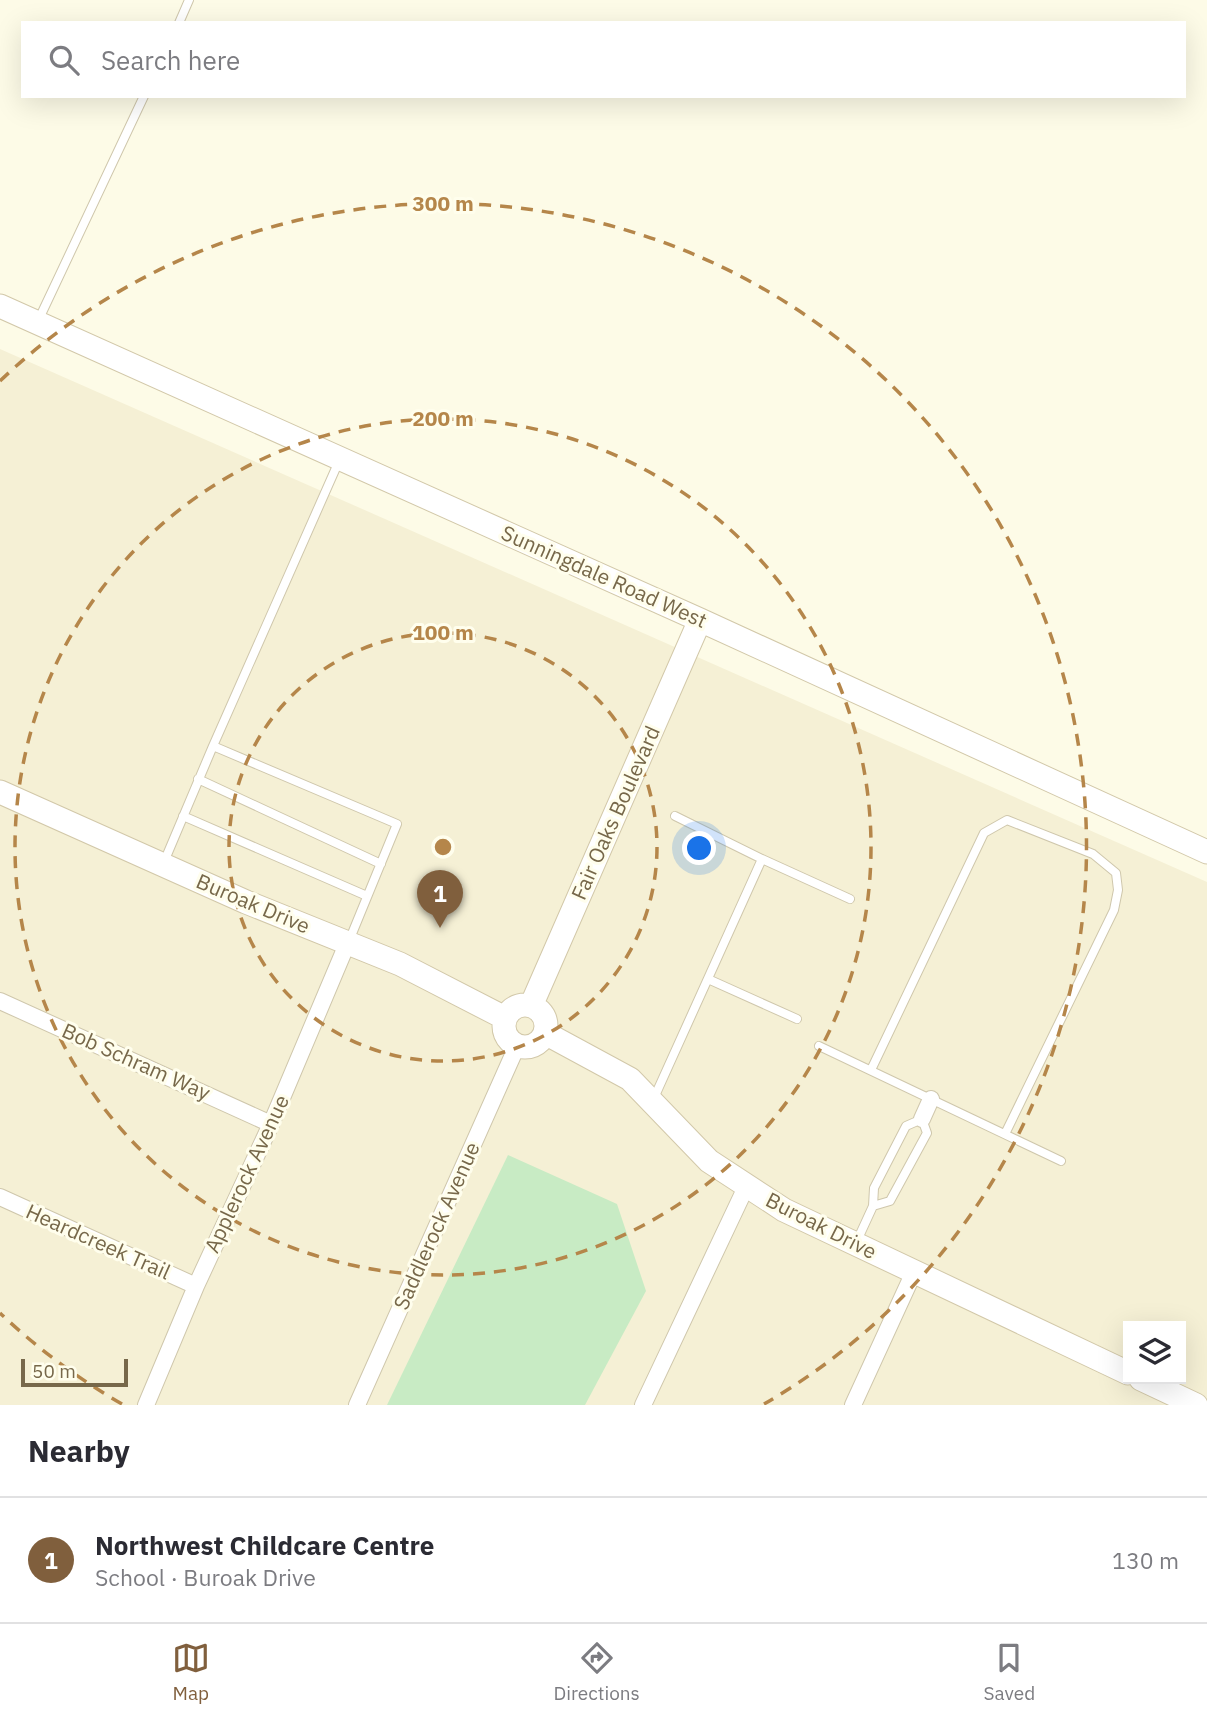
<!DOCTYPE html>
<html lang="en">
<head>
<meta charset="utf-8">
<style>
  :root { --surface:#fff; --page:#f7f7f7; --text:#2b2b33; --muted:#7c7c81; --line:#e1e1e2; --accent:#805f3d }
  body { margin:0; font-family:"IBM Plex Sans",sans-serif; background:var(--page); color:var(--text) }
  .controls { position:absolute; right:21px; bottom:21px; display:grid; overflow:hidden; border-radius:0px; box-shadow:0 7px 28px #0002 }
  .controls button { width:63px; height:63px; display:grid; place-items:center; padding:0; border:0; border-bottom:2px solid var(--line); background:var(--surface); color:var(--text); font:35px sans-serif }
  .scale { position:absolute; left:21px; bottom:18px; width:107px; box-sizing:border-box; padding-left:7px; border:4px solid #77684a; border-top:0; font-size:19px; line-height:24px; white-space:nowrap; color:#77684a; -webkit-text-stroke:5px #fffeed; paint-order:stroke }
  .you { position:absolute; left:700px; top:849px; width:24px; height:24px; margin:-18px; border:5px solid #fff; border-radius:50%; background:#1a73e8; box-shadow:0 0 0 10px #1a73e833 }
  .badge { display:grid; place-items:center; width:46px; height:46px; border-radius:50%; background:var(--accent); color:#fff; font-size:23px; font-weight:700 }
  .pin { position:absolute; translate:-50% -58px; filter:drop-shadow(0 2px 4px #0008) }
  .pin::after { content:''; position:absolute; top:37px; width:24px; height:21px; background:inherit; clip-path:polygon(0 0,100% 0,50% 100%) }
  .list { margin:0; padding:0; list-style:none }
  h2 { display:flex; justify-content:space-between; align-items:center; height:91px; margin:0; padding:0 28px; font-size:30px }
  h2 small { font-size:23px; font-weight:400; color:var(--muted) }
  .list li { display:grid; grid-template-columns:46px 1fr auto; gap:21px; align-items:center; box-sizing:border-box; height:126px; padding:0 28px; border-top:2px solid var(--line) }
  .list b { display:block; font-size:26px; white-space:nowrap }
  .list p { margin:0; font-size:23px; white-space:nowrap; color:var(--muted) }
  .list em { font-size:23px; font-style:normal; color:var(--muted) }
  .icon { flex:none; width:38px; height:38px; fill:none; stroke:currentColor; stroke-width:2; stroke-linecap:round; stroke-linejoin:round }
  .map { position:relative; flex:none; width:1207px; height:1405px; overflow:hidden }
  .search { position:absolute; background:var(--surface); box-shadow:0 7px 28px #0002; left:21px; right:21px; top:21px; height:77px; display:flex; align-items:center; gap:18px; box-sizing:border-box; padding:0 24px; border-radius:0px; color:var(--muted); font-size:26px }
  .sheet { height:217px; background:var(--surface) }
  nav { display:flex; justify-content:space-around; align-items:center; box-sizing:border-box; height:98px; border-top:2px solid var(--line); background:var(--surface); font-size:19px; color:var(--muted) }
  nav a { display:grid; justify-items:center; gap:4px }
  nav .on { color:var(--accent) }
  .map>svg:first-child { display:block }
  .residential { fill:#f5f0d5; fill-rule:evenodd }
  .green { fill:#c8ebc4 }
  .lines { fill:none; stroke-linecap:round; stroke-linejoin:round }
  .lane-casing { stroke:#cfc7ac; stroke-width:10 }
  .street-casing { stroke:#cfc7ac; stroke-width:18 }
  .secondary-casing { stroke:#d2c8a9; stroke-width:25 }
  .lane { stroke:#fff; stroke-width:8 }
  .street { stroke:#fff; stroke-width:16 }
  .secondary { stroke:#fff; stroke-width:23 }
  .ring { fill:none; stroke:#b5864a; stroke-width:3.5; stroke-dasharray:12 9 }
  .labels { text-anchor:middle; stroke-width:6; stroke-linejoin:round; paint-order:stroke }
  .street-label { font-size:21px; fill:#77684a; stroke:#fffeed }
  .centre { fill:#b5864a; stroke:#fffeed; stroke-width:3.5 }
  .ring-label { font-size:21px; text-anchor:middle; font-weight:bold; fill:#b5864a; stroke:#fffeed; stroke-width:6; stroke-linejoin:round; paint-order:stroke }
</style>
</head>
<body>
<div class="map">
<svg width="1207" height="1405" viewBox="0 0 1207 1405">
  <rect width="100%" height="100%" fill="#fdfbe7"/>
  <!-- residential -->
  <path class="residential" d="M0,349L1207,882V1405H0ZM1128,1326H1181V1379H1128Z"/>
  <!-- green -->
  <path class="green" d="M508,1155L617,1204L646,1291L585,1405H387Z"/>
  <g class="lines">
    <!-- lane casing -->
    <g class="lane-casing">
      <path id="lane" d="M179,23L189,0
        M38,321L144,96
        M213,746L339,461
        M198,779L381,864
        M183,816L367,896
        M762,859L850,899
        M164,862L213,746L397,824L349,941
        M708,979L797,1019
        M819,1046L1061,1161
        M871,1070L984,833L1007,820L1093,854L1116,873L1118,890L1114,910L1005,1134
        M654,1098L762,859L675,816
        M856,1243L873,1206L874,1188L906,1126L922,1119L927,1133L890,1201L873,1206"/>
    </g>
    <!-- street casing -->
    <g class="street-casing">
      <path id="street" d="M0,1001L271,1124
        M922,1119L931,1099
        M0,1197L196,1286
        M146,1405L196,1286L271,1124L347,944
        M357,1405L517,1046
        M643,1405L746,1187
        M853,1405L914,1272"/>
    </g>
    <!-- secondary casing -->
    <g class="secondary-casing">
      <path id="secondary" d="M0,306L700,620L1207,852
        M0,792L246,902L400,964L505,1018
        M504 1026a21 21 0 1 1 42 0a21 21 0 1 1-42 0Z
        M531,1006L700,620
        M545,1033L630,1079L709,1161L784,1210L1128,1373
        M1141,1379L1196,1405"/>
    </g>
    <!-- lane -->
    <use href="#lane" class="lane"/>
    <!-- street -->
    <use href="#street" class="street"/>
    <!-- secondary -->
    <use href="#secondary" class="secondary"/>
  </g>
  <!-- distance rings -->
  <g class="ring">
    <circle cx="443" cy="847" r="214"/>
    <circle cx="443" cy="847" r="428"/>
    <path d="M122 1404A643 643 0 0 1 0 1313M0 381A643 643 0 1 1 764 1404"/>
  </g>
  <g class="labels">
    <!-- street labels -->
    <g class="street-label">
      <text transform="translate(604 577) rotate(24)" y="7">Sunningdale Road West</text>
      <text transform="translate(616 813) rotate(-66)" y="7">Fair Oaks Boulevard</text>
      <text transform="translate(253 904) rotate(23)" y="7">Buroak Drive</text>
      <text transform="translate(136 1062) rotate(24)" y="7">Bob Schram Way</text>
      <text transform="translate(247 1174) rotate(-65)" y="7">Applerock Avenue</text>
      <text transform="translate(437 1226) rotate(-66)" y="7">Saddlerock Avenue</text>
      <text transform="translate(821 1226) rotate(27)" y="7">Buroak Drive</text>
      <text transform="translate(98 1242) rotate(24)" y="7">Heardcreek Trail</text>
    </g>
  </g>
  <circle cx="443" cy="847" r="10" class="centre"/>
  <g class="ring-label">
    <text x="443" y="211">300 m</text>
    <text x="443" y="426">200 m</text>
    <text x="443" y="640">100 m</text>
  </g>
</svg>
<div class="controls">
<button><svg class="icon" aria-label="layers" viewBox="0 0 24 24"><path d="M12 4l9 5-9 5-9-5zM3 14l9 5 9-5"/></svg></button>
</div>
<div class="scale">50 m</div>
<div class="you"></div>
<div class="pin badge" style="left:440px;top:928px">1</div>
<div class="search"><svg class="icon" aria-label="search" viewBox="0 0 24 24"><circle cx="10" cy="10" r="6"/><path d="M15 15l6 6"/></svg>Search here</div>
</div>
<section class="sheet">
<h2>Nearby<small></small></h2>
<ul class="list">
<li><span class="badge">1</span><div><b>Northwest Childcare Centre</b><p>School · Buroak Drive</p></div><em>130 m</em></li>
</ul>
</section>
<nav>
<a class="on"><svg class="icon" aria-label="map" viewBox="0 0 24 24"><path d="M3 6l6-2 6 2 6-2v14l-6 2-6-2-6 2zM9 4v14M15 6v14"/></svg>Map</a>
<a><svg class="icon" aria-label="directions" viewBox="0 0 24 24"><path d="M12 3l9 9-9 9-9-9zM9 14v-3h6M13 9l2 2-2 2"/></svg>Directions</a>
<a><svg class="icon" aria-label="saved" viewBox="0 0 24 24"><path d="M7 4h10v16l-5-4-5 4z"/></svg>Saved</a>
</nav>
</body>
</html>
